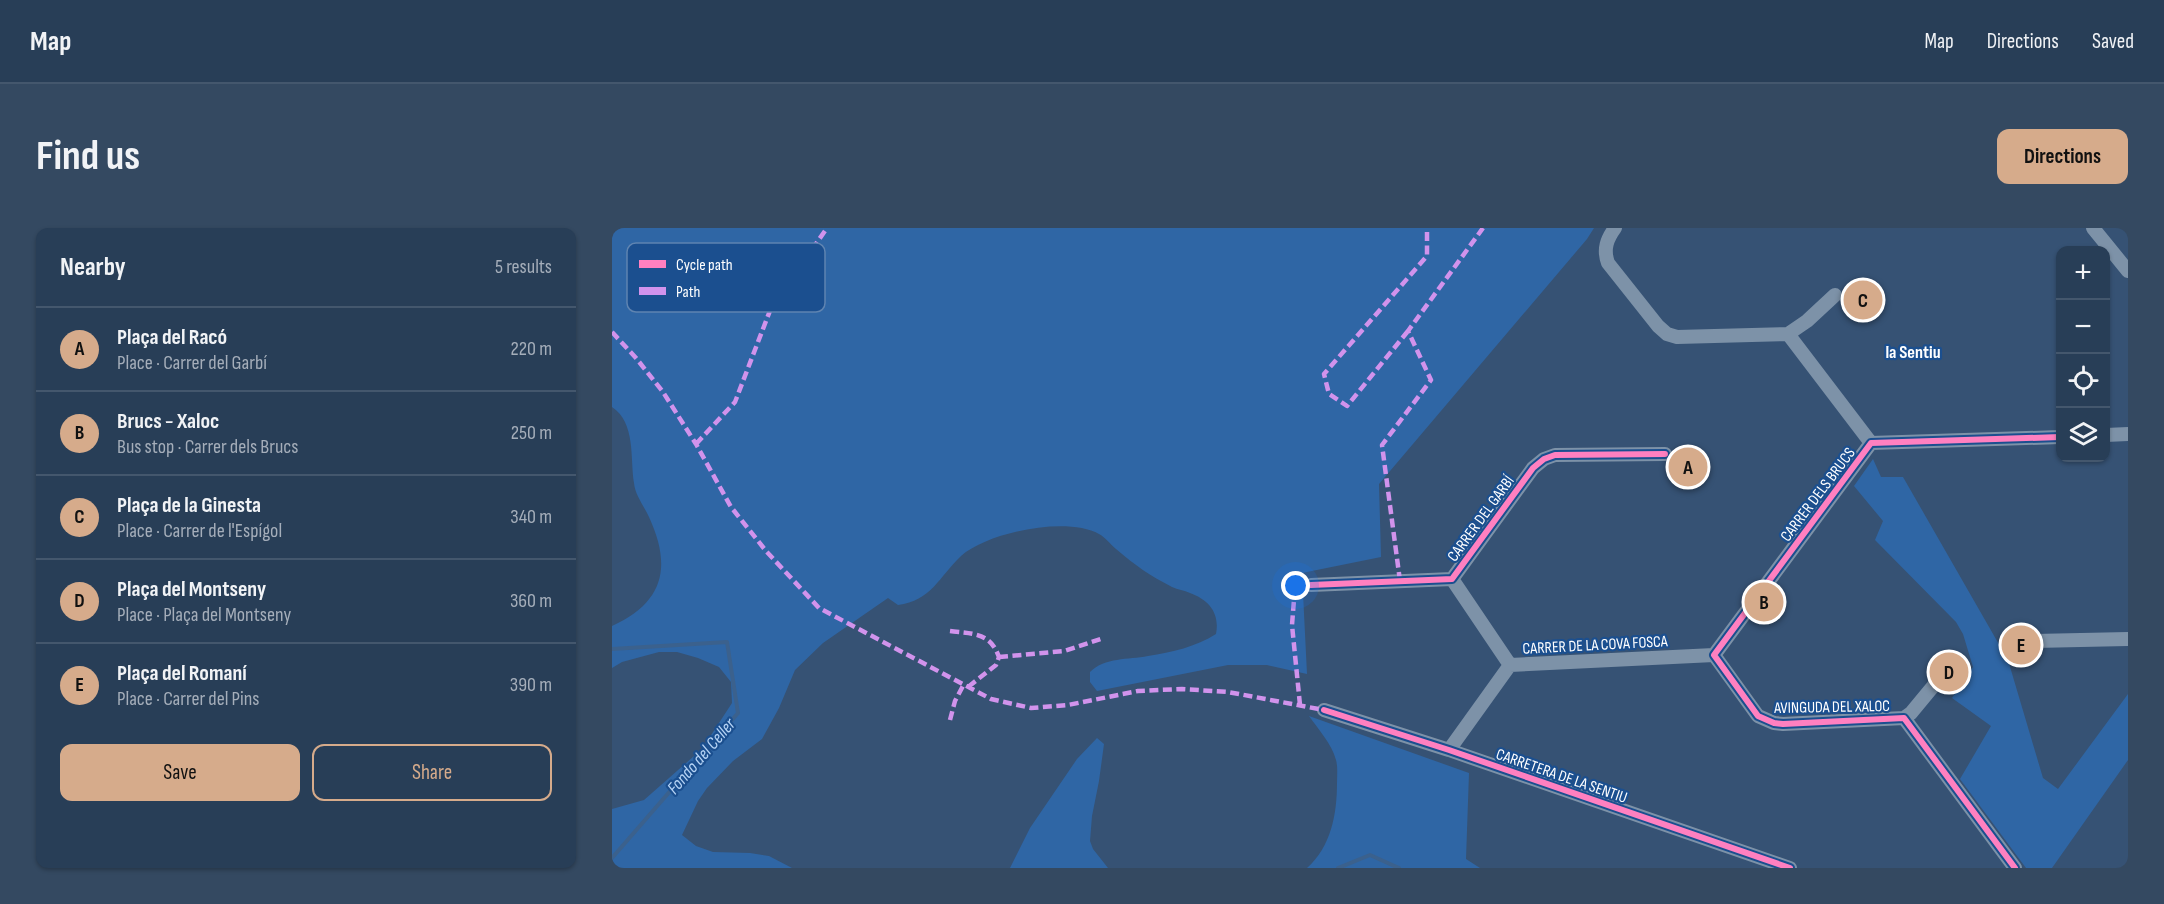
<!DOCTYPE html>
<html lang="en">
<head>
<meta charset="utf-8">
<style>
  :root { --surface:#283e57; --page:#344961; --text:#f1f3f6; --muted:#a5aeba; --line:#44576d; --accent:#d6ab8b }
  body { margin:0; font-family:"Sofia Sans Condensed",sans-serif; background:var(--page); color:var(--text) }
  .controls { position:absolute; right:18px; top:18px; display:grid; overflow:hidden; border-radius:12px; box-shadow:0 2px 4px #0004 }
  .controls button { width:54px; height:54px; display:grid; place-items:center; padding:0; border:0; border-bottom:2px solid var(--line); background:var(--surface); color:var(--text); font:30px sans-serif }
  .you { position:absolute; left:684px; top:358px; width:21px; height:21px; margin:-15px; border:4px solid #fff; border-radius:50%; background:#1a73e8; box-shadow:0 0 0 9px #1a73e833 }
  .badge { display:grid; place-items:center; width:39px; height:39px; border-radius:50%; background:var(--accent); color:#111; font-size:20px; font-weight:700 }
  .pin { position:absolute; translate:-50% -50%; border:3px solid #fff; box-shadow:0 2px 6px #0006 }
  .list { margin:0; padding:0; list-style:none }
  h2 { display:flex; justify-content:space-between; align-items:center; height:78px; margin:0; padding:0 24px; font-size:26px }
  h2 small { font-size:20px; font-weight:400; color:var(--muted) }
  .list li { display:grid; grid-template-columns:39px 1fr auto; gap:18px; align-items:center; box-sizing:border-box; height:84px; padding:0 24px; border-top:2px solid var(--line) }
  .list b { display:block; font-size:22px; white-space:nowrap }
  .list p { margin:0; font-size:20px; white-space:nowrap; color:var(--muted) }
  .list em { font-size:20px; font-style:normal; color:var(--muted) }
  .actions { display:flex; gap:12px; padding:18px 24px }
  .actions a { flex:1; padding:14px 0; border:2px solid var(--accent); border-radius:12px; text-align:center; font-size:21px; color:var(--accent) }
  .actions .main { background:var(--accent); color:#111 }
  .icon { flex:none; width:33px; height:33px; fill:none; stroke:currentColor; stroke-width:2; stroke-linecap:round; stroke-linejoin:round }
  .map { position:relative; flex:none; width:1516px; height:640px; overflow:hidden; border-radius:12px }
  header { display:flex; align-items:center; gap:36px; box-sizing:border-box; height:84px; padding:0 30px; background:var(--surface); border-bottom:2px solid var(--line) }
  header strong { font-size:28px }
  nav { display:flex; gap:33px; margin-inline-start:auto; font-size:21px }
  .intro { display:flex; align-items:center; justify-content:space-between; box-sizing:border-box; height:144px; padding:0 36px }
  h1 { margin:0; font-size:42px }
  .button { padding:15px 27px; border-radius:12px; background:var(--accent); color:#111; font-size:21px; font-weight:700 }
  main { display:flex; gap:36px; padding:0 36px }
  aside { flex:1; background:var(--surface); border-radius:12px; box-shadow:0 2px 4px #0004 }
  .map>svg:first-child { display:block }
  .green { fill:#2f66a5 }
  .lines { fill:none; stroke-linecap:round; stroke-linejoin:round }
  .stream { stroke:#3b618d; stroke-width:4 }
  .minor { stroke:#7d92a8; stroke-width:14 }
  .quiet { stroke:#d193ec; stroke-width:4.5; stroke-dasharray:9 4.5; stroke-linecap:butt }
  .cycleway-casing { stroke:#1b4f8f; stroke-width:10 }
  .cycleway { stroke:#ff80c0; stroke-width:6 }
  .labels { text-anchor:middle; stroke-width:4.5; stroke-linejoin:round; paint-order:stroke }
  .street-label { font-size:16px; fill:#fff; stroke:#1b4f8f }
  .neighbourhood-label { font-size:18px; font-weight:bold; fill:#fff; stroke:#1b4f8f }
  .water-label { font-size:18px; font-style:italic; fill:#b5d3f5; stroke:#1b4f8f }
  .key { fill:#1b4f8f; stroke:#5f84b1; stroke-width:1.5 }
  .key-label { font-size:16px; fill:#fff }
</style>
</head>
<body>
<header>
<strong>Map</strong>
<nav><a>Map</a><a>Directions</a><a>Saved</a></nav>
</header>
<div class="intro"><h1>Find us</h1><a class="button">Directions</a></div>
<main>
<aside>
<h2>Nearby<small>5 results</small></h2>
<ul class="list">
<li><span class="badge">A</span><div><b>Plaça del Racó</b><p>Place · Carrer del Garbí</p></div><em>220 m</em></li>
<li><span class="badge">B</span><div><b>Brucs - Xaloc</b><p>Bus stop · Carrer dels Brucs</p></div><em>250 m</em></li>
<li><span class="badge">C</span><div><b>Plaça de la Ginesta</b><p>Place · Carrer de l'Espígol</p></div><em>340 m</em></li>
<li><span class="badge">D</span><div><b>Plaça del Montseny</b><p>Place · Plaça del Montseny</p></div><em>360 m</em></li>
<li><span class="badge">E</span><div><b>Plaça del Romaní</b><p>Place · Carrer del Pins</p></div><em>390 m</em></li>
</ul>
<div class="actions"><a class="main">Save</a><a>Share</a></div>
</aside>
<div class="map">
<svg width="1516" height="640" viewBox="0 0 1516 640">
  <rect width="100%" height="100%" fill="#365274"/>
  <!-- green -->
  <path class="green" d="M0,0H982L975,11L767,256L769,329L690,345L695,446L655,437H616L485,463L478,454V444C493,429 516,432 536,428C560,424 584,419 604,406C608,385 597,372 578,365C572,362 566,362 560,359C537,347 524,338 504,321C498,316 493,309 487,306C455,288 376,304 349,328C327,349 319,373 286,377L276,370L211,415L183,442L167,480L150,511L121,533L95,560L86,573L70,607L84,618L101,624L138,625L157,628L180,640H0V581L32,572L90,521L120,475L119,454L107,439L86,430L65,424H47L10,434L0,440V398C52,374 60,339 37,289C32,278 23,267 22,255C18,230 24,195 0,179Z
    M1261,231L1269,249H1291L1396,432L1431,550L1446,561L1516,466V532L1440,640H1414L1348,551L1379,498L1340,470L1361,439L1351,406L1344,394L1263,312L1271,293L1242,258Z
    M697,488L857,545L854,631L868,640H695C719,619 725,586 725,555C725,547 726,539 724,532C720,516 706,501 697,488Z
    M485,510L492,516L487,553L480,588L478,613L481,621L496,640H398L418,600L465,531Z"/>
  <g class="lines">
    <!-- stream -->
    <path class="stream" d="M0,421L115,414L126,485L0,630
      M0,638L2,640
      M726,640L758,627L787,640"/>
    <!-- minor -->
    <path class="minor" d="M1003,0C995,11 991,21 996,35L1046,98L1055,106L1065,109L1176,106L1259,215
      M1481,0L1516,43
      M1176,106L1195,93L1223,67
      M1494,207L1516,206
      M840,351L898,437
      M699,357L840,351L921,240L932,231L943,227L1053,226
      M1422,413L1516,411
      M1102,427L1259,215L1448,209
      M1102,427L1146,488L1162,495L1171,496L1292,490L1403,640
      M712,482L837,522L1178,640
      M1292,490L1299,485L1323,456
      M837,522L898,437L1102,427"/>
    <!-- quiet -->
    <path class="quiet" d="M796,103L735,178L717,166L712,146L815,28V0
      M0,104L24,130L51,164L84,216L119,279L154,323L207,380L379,471L419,480L456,477L526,463L570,461L616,464L712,482
      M84,216L123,174L159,80L215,0
      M788,353L770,217L819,152L796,103L871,0
      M338,403C361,406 378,404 387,429L384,437L356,459
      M387,429L452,423L489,411
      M688,477L680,397L683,359L699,357
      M338,492L343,473L352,456"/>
    <!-- cycleway casing -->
    <g class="cycleway-casing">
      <path id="cycleway" d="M699,357L840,351L921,240L932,231L943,227L1053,226
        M712,482L837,522L1178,640
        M1403,640L1292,490L1171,496L1162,495L1146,488L1102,427L1259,215L1448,209"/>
    </g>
    <!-- cycleway -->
    <use href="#cycleway" class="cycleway"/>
  </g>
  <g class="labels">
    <!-- street labels -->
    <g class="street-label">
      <text transform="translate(1205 266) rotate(-53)" y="6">CARRER DELS BRUCS</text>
      <text transform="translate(868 290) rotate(-54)" y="6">CARRER DEL GARBÍ</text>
      <text transform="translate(983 416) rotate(-3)" y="6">CARRER DE LA COVA FOSCA</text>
      <text transform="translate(1220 478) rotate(-1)" y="6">AVINGUDA DEL XALOC</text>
      <text transform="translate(950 547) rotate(19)" y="6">CARRETERA DE LA SENTIU</text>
    </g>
    <!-- neighbourhood labels -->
    <g class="neighbourhood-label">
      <text x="1301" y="130">la Sentiu</text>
    </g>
    <!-- water labels -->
    <g class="water-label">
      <text transform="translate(89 528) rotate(-49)" y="6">Fondo del Celler</text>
    </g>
  </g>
  <!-- legend -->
  <rect x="15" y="15" width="198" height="69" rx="9" class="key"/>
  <rect x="27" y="32" width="27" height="8" fill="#ff80c0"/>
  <rect x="27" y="59" width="27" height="8" fill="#d193ec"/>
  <g class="key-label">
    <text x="64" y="42">Cycle path</text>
    <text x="64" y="69">Path</text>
  </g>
</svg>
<div class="controls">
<button>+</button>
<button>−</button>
<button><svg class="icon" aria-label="locate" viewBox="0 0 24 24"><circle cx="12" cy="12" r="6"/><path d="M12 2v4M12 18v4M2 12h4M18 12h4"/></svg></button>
<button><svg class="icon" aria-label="layers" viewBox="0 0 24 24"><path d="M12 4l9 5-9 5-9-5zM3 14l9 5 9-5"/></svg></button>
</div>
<div class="you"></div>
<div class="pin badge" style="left:1076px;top:239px">A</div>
<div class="pin badge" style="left:1152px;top:374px">B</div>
<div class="pin badge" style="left:1251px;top:72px">C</div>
<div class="pin badge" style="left:1337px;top:444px">D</div>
<div class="pin badge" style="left:1409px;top:417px">E</div>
</div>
</main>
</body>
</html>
